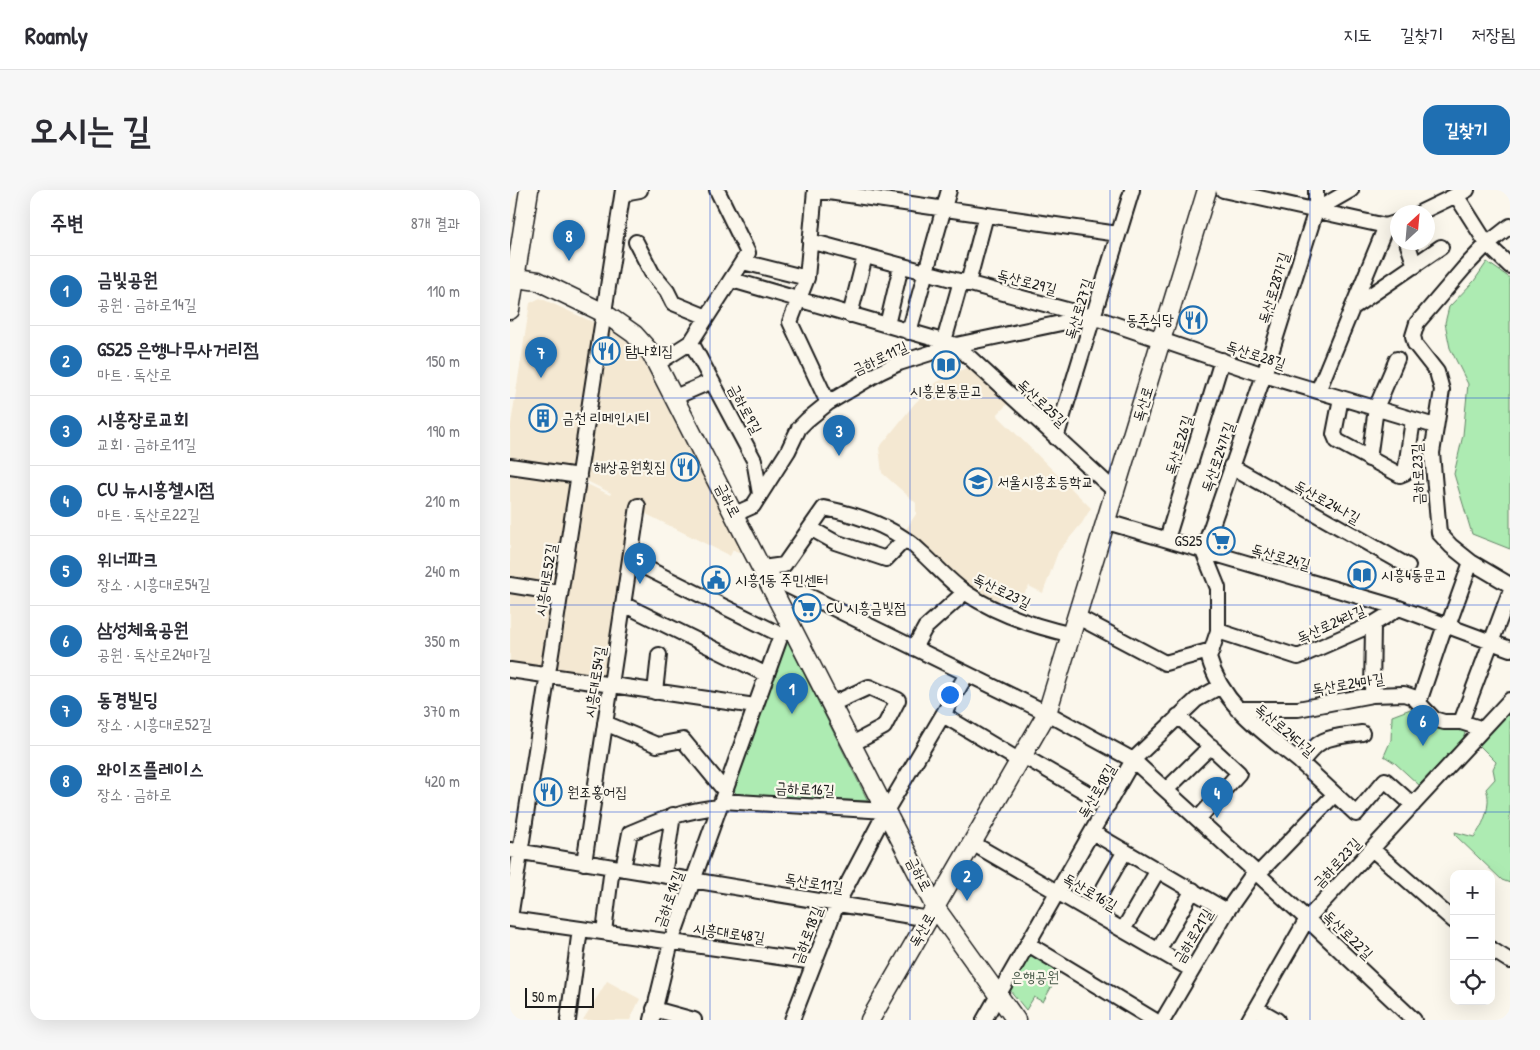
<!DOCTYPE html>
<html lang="ko">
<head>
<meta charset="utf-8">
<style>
  :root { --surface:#fff; --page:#f7f7f7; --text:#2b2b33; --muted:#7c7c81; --line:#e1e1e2; --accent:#1f6fb2 }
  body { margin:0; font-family:"Patrick Hand","Poor Story",sans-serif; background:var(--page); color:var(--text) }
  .controls { position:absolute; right:15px; bottom:15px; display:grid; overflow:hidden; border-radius:10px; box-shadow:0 5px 20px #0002 }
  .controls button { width:45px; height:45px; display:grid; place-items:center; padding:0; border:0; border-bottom:1px solid var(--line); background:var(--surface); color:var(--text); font:25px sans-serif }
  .compass { position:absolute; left:880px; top:15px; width:45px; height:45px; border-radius:50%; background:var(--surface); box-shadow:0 5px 20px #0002; rotate:26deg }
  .scale { position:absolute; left:15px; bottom:12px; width:69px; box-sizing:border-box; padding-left:5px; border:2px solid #1c1c1c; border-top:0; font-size:14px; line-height:18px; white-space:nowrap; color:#1c1c1c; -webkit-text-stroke:4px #fbf7ec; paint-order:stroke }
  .you { position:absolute; left:439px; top:504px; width:18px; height:18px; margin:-12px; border:4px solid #fff; border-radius:50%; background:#1a73e8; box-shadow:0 0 0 8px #1a73e833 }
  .badge { display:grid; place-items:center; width:32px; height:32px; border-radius:50%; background:var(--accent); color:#fff; font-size:16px; font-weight:700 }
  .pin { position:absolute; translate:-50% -41px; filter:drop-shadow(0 1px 2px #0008) }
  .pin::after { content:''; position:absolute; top:26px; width:18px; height:15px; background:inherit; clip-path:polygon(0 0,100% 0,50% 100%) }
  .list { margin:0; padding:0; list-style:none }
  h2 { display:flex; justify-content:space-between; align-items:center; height:65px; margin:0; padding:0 20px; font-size:21px }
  h2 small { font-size:16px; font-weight:400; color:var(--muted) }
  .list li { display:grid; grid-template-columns:32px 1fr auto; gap:15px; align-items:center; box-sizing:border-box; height:70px; padding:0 20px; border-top:1px solid var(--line) }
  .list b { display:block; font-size:19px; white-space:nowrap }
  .list p { margin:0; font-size:16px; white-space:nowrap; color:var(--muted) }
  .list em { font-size:16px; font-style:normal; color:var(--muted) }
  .icon { flex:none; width:28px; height:28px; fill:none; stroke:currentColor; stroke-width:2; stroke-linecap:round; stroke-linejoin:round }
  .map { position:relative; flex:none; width:1000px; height:830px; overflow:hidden; border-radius:15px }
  header { display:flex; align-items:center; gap:30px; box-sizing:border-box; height:70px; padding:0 25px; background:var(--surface); border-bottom:1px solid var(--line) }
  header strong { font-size:24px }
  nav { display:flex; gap:28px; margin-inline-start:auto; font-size:18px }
  .intro { display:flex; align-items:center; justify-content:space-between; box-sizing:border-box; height:120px; padding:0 30px }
  h1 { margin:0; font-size:35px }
  .button { padding:12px 22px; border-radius:15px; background:var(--accent); color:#fff; font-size:18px; font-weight:700 }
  main { display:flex; gap:30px; padding:0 30px }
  aside { flex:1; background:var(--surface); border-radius:15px; box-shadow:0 5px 20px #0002 }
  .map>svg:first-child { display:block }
  .built { fill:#f4e8d2 }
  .green { fill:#adebb2; stroke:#648467 }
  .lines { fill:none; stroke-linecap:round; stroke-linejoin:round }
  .minor-casing { stroke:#1c1c1c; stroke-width:18 }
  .major-casing { stroke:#1c1c1c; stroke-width:21 }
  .minor { stroke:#fbf7ec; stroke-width:14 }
  .major { stroke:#fbf7ec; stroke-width:18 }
  .grid { fill:none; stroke:#1d4ed8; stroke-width:1; stroke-opacity:0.55 }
  .labels { text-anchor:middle; stroke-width:4.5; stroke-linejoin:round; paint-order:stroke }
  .street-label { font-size:15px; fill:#1c1c1c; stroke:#fbf7ec }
  .poi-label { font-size:15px; fill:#1c1c1c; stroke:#fbf7ec; text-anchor:start }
  .park-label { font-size:15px; fill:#485a49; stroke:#fbf7ec }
</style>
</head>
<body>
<header>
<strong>Roamly</strong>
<nav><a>지도</a><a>길찾기</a><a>저장됨</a></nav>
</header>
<div class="intro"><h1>오시는 길</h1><a class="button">길찾기</a></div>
<main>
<aside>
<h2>주변<small>8개 결과</small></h2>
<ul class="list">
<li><span class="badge">1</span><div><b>금빛공원</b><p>공원 · 금하로14길</p></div><em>110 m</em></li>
<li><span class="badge">2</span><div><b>GS25 은행나무사거리점</b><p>마트 · 독산로</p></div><em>150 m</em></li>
<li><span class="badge">3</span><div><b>시흥장로교회</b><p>교회 · 금하로11길</p></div><em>190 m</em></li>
<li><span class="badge">4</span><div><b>CU 뉴시흥첼시점</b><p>마트 · 독산로22길</p></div><em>210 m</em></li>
<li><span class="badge">5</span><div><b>위너파크</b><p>장소 · 시흥대로54길</p></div><em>240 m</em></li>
<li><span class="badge">6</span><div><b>삼성체육공원</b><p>공원 · 독산로24마길</p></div><em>350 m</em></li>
<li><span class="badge">7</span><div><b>동경빌딩</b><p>장소 · 시흥대로52길</p></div><em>370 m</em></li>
<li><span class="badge">8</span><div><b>와이즈플레이스</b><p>장소 · 금하로</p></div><em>420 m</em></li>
</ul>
</aside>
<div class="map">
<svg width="1000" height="830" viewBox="0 0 1000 830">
  <rect width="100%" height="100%" fill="#fbf7ec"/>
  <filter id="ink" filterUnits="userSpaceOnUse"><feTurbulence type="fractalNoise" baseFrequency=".02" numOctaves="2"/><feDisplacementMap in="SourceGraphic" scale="10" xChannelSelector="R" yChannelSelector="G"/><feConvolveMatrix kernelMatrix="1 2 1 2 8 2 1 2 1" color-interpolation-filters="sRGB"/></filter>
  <g filter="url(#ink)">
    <!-- built -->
    <path class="built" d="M30,108L85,133L88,136L64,277L59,281L0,272V240L20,113Z
      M98,139L115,151L131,167L231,360L228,363L223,360L220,366L122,317L98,487L94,490L48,483L45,479L72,299L79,295L100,305L101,303L75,290L77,286L73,281Z
      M462,175L501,210L487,225L581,318L572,333L548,362L533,403L519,396L513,405L498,398L486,414L472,408L393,344L406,324V313L372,283L369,258L405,213L427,192Z
      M0,278L62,292L33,477L29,480L0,475Z
      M97,791L130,809L120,830H73Z"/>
    <!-- green -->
    <path class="green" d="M977,72L1000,88V359L962,344L944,284L953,245L958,194L940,158L935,133L939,117L964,91Z
      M277,450L358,611L228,605L222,599Z
      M911,515L956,540L953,549L909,595L885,573L874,566L881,550L882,526Z
      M1000,521V693L992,690L946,646L945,642L964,647C974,635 982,613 976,599L985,589L983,579L986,572L967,553Z
      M518,761L552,778L533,812L524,807L516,820L499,799Z"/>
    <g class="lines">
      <!-- minor casing -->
      <g class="minor-casing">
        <path id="minor" d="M305,0L608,44
          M305,0L297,88L280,132L318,213
          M713,0L876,36L888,32
          M806,0V20L754,185L693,361L708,398V441L699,468C712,515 753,542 789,571C808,588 827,606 846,624L875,590L903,615
          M946,5L977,54L1000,76
          M112,8L119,2L130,0
          M806,20L841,0
          M911,22L957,0
          M1000,36L977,54L954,78L907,133L903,146L905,154L927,182L932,200L922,263L929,343L941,356L961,372L1000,395
          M300,51L583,127L754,185L925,236
          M126,52L142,83L157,101L163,113L197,127
          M897,52L905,76
          M233,72L297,88
          M222,90L446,155L606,302
          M458,93L476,25
          M842,118L931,57
          M340,125L355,66
          M377,135L391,76
          M399,142L439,0
          M434,151L451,91
          M181,152L244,270L250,304
          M148,173L181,152L238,63L207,0
          M808,201L876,36
          M165,207L202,191
          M831,208L824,244L827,251L890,285L895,283L903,230
          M546,248L622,0
          M859,269L866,218L887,169
          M0,276L69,286
          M721,276L898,376
          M225,324L243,316L278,261L289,238L297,230L318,213L370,182L389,173L446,155L580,127
          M597,332L889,418L1000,459
          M300,338L325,352L376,369L394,350
          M657,349L712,170
          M120,370L271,445
          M252,378L274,375L314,318C349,325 387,338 413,364C427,377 440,392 456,403C487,424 527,437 563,445
          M256,385L537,523L623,570L797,729L904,830
          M0,395L50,403
          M113,414L257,485
          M568,427L655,473L702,460
          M938,436L961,372
          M708,441L788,467L863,434L889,418
          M404,458L415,438L455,402
          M0,480L245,516
          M145,502L149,465
          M862,505L863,434
          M909,512L935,435
          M322,514L359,497L388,510L374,537L342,554
          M727,519H788L862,505L894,504L903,507L924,529L934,532H951L973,539
          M433,525L510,571
          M668,526L729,583L688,629
          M951,532L1000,402
          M95,533L147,555L173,550L215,601
          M513,566L598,615
          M791,573C811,545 819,548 852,543
          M656,600L701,556
          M212,611L376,621
          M582,642L717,721
          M462,653L682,780
          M862,659L944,731
          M0,660L419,729
          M74,673L128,316
          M113,679L120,643C150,630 176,620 209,617
          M748,684L824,605
          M154,685L163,625
          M581,721L615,661
          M0,728L113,0
          M0,729L304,772
          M613,740L648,680
          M94,742L102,677
          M518,754L644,830
          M981,759L1000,771
          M648,761L683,700
          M746,818L767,830
          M144,819L184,830
          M58,830L70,739
          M142,830L161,752L271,445L283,439
          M282,830L327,714L376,621L457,484
          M474,830L623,570L686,510L711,496
          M653,830L717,721L745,681
          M739,830L797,729L1000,510"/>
      </g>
      <!-- major casing -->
      <g class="major-casing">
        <path id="major" d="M0,87L28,91L94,123L124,144L141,163L425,717L506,830
          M0,120L19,0
          M360,830L537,523L697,0"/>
      </g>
      <!-- minor -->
      <use href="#minor" class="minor"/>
      <!-- major -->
      <use href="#major" class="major"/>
    </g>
  </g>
  <!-- grid -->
  <path class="grid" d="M200,0V830M400,0V830M600,0V830M800,0V830M0,208H1000M0,415H1000M0,622H1000"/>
  <!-- icons -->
  <defs>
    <g id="restaurant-ring" transform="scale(1.4375)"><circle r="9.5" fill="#fbf7ec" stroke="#1f6fb2" stroke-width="1.5"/><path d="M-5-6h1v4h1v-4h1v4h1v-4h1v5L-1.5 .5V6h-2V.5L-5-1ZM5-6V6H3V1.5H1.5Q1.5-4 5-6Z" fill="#1f6fb2"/></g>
    <g id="library-ring" transform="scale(1.4375)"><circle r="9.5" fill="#fbf7ec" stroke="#1f6fb2" stroke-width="1.5"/><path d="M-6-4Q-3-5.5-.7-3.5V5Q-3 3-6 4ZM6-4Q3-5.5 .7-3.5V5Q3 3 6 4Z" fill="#1f6fb2"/></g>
    <g id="building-ring" transform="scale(1.4375)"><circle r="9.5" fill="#fbf7ec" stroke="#1f6fb2" stroke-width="1.5"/><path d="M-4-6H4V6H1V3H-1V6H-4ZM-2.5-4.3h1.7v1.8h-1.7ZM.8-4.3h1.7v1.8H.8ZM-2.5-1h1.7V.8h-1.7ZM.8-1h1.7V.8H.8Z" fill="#1f6fb2"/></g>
    <g id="school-ring" transform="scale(1.4375)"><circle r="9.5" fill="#fbf7ec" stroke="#1f6fb2" stroke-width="1.5"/><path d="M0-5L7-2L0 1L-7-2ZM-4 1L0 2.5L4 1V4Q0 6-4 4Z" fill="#1f6fb2"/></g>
    <g id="supermarket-ring" transform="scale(1.4375)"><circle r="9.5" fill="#fbf7ec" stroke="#1f6fb2" stroke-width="1.5"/><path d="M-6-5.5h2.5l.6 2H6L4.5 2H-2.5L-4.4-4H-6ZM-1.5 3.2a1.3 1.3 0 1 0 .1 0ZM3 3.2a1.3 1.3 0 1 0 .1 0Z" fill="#1f6fb2"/></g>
    <g id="civic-ring" transform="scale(1.4375)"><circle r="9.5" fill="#fbf7ec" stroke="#1f6fb2" stroke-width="1.5"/><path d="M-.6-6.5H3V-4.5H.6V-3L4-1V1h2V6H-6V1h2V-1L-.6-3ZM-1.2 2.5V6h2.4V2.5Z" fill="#1f6fb2"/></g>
  </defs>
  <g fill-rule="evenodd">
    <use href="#restaurant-ring" x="683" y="130"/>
    <use href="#restaurant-ring" x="96" y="161"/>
    <use href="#library-ring" x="436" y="175"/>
    <use href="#building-ring" x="33" y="228"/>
    <use href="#restaurant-ring" x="175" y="277"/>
    <use href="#school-ring" x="468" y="292"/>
    <use href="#supermarket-ring" x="711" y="351"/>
    <use href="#library-ring" x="852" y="385"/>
    <use href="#civic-ring" x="206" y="390"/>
    <use href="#supermarket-ring" x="297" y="418"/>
    <use href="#restaurant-ring" x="38" y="602"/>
  </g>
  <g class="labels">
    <!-- street labels -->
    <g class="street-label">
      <text transform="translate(517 92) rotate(15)" y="5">독산로29길</text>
      <text transform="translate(764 98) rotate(-73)" y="5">독산로28가길</text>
      <text transform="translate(569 119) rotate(-73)" y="5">독산로27길</text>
      <text transform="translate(746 165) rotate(18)" y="5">독산로28길</text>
      <text transform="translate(370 168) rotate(-25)" y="5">금하로11길</text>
      <text transform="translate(532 213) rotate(43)" y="5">독산로25길</text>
      <text transform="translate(633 214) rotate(-73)" y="5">독산로</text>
      <text transform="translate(235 219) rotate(62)" y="5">금하로9길</text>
      <text transform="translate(669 255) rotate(-73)" y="5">독산로26길</text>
      <text transform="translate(708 267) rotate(-71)" y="5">독산로24가길</text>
      <text transform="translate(908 284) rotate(-92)" y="5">금하로23길</text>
      <text transform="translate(218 310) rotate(63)" y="5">금하로</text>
      <text transform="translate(817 312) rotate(29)" y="5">독산로24나길</text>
      <text transform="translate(771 367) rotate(16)" y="5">독산로24길</text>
      <text transform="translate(36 390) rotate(-81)" y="5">시흥대로52길</text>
      <text transform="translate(492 401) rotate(26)" y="5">독산로23길</text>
      <text transform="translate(821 434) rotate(-24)" y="5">독산로24라길</text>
      <text transform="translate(85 492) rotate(-81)" y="5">시흥대로54길</text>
      <text transform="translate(838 494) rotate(-9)" y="5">독산로24마길</text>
      <text transform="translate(775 540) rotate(40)" y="5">독산로24다길</text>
      <text transform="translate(295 599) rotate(3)" y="5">금하로16길</text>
      <text transform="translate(587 601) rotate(-60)" y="5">독산로18길</text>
      <text transform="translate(827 673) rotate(-47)" y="5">금하로23길</text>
      <text transform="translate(409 684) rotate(63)" y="5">금하로</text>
      <text transform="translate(304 693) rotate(9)" y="5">독산로11길</text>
      <text transform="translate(580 702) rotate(30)" y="5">독산로16길</text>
      <text transform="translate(159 709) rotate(-70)" y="5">금하로14길</text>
      <text transform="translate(412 740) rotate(-60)" y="5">독산로</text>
      <text transform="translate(219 743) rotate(8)" y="5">시흥대로48길</text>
      <text transform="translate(297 745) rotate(-69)" y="5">금하로18길</text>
      <text transform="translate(838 745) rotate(44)" y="5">독산로22길</text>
      <text transform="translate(683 746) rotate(-59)" y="5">금하로21길</text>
    </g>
    <!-- poi labels -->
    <g class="poi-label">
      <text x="664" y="135" text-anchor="end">동주식당</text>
      <text x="115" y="166">탐나회집</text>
      <text x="436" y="206" text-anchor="middle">시흥본동문고</text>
      <text x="52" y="233">금천 리메인시티</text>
      <text x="156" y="282" text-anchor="end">해상공원횟집</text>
      <text x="487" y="297">서울시흥초등학교</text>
      <text x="692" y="356" text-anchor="end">GS25</text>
      <text x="871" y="390">시흥4동문고</text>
      <text x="225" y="395">시흥1동 주민센터</text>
      <text x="316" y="423">CU 시흥금빛점</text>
      <text x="57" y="607">원조홍어집</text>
    </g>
    <!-- park labels -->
    <g class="park-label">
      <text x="525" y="792">은행공원</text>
    </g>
  </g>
</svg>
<div class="controls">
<button>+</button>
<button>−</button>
<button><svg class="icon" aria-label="locate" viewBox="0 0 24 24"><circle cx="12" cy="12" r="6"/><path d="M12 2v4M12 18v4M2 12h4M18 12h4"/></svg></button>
</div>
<svg class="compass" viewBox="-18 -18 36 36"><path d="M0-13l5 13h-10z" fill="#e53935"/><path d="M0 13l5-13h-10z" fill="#7c7c81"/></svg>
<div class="scale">50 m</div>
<div class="you"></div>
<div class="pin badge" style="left:282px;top:524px">1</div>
<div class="pin badge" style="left:457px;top:711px">2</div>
<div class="pin badge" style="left:329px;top:266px">3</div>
<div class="pin badge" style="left:707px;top:628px">4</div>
<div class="pin badge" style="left:130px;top:394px">5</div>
<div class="pin badge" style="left:913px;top:556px">6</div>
<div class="pin badge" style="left:31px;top:188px">7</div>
<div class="pin badge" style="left:59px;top:71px">8</div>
</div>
</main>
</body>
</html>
